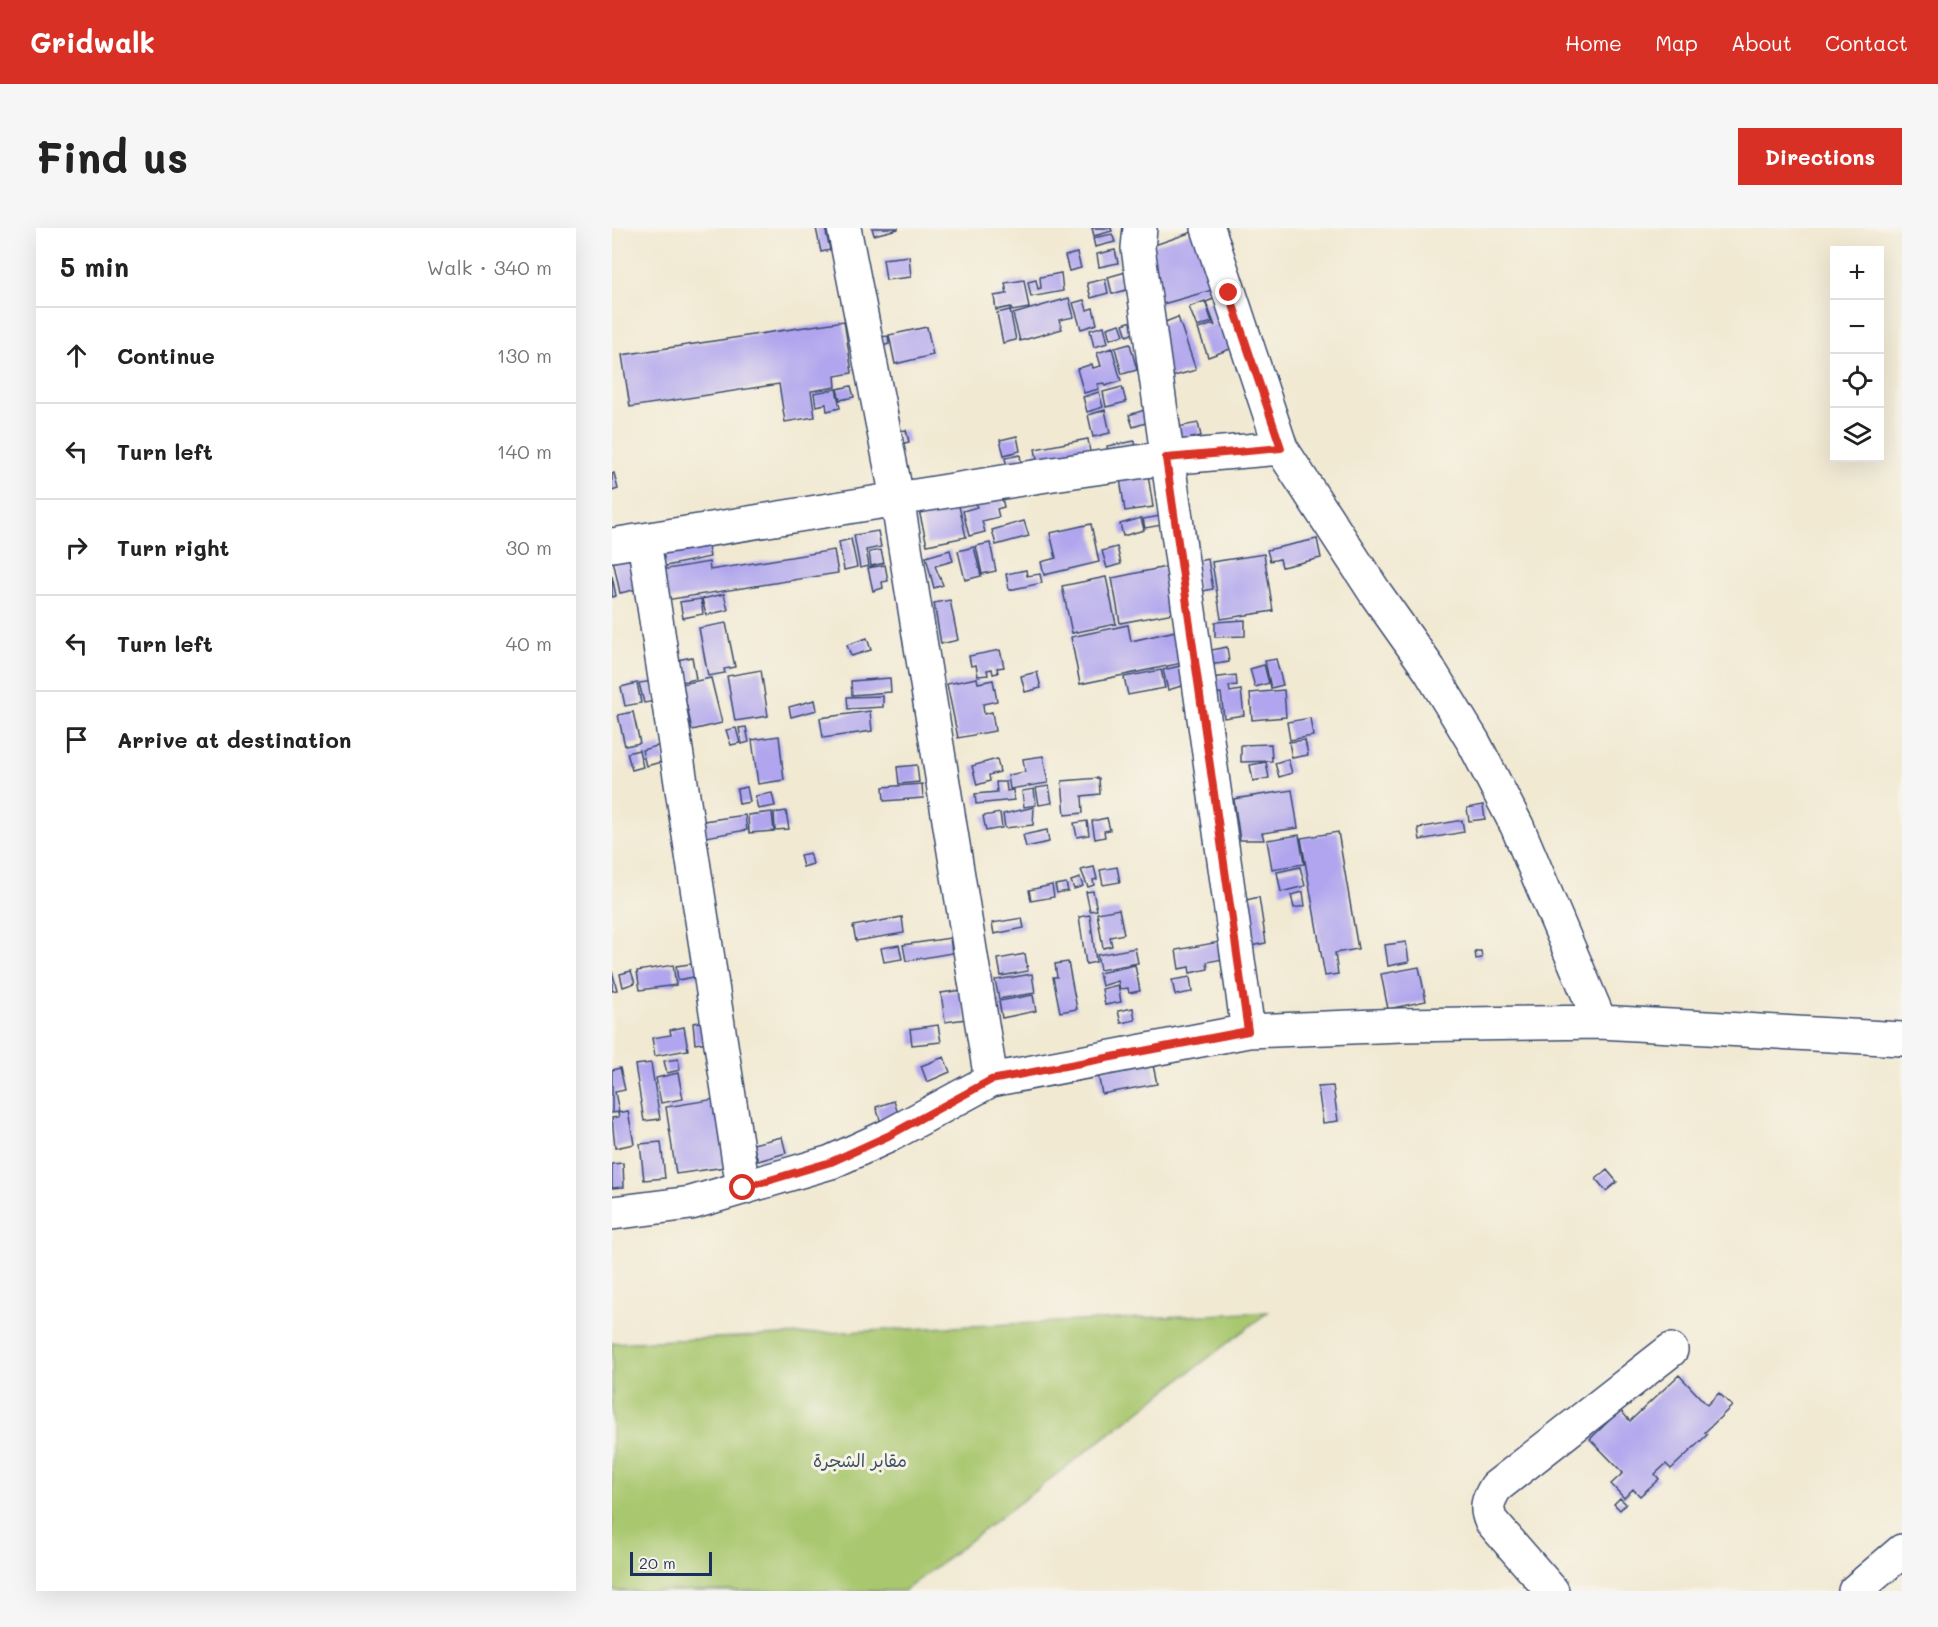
<!DOCTYPE html>
<html lang="en">
<head>
<meta charset="utf-8">
<style>
  :root { --surface:#fff; --page:#f6f6f6; --text:#222; --muted:#767676; --line:#e0e0e0; --accent:#d93025 }
  body { margin:0; font-family:Mali,"Playpen Sans Arabic",sans-serif; background:var(--page); color:var(--text) }
  .controls { position:absolute; right:18px; top:18px; display:grid; overflow:hidden; border-radius:0px; box-shadow:0 6px 24px #0002 }
  .controls button { width:54px; height:54px; display:grid; place-items:center; padding:0; border:0; border-bottom:2px solid var(--line); background:var(--surface); color:var(--text); font:30px sans-serif }
  .scale { position:absolute; left:18px; bottom:15px; width:82px; box-sizing:border-box; padding-left:6px; border:3px solid #1b2f5e; border-top:0; font-size:16px; line-height:21px; white-space:nowrap; color:#1b2f5e; -webkit-text-stroke:4px #f7f3e8; paint-order:stroke }
  .stop { position:absolute; width:18px; height:18px; margin:-14px; border:4px solid #d93025; border-radius:50%; background:#fff }
  .stop.end { background:#d93025; border-color:#fff; box-shadow:0 2px 6px #0008 }
  .list { margin:0; padding:0; list-style:none }
  h2 { display:flex; justify-content:space-between; align-items:center; height:78px; margin:0; padding:0 24px; font-size:26px }
  h2 small { font-size:20px; font-weight:400; color:var(--muted) }
  .list li { display:grid; grid-template-columns:39px 1fr auto; gap:18px; align-items:center; box-sizing:border-box; height:96px; padding:0 24px; border-top:2px solid var(--line) }
  .list b { display:block; font-size:22px; white-space:nowrap }
  .list em { font-size:20px; font-style:normal; color:var(--muted) }
  .icon { flex:none; width:33px; height:33px; fill:none; stroke:currentColor; stroke-width:2; stroke-linecap:round; stroke-linejoin:round }
  .map { position:relative; flex:none; width:1290px; height:1363px; overflow:hidden; border-radius:0px }
  header { display:flex; align-items:center; gap:36px; box-sizing:border-box; height:84px; padding:0 30px; background:var(--accent); color:#fff }
  header strong { font-size:28px }
  nav { display:flex; gap:33px; margin-inline-start:auto; font-size:21px }
  .intro { display:flex; align-items:center; justify-content:space-between; box-sizing:border-box; height:144px; padding:0 36px }
  h1 { margin:0; font-size:42px }
  .button { padding:15px 27px; border-radius:0px; background:var(--accent); color:#fff; font-size:21px; font-weight:700 }
  main { display:flex; gap:36px; padding:0 36px }
  aside { flex:1; background:var(--surface); border-radius:0px; box-shadow:0 6px 24px #0002 }
  .map>svg:first-child { display:block }
  .green { fill:#a9c76e; stroke:#627b66; stroke-width:1.5 }
  .building { fill:#b0a5ee }
  .lines { fill:none; stroke-linecap:round; stroke-linejoin:round }
  .minor-casing { stroke:#3b4b6f; stroke-width:36 }
  .minor { stroke:#fff; stroke-width:33 }
  .route { stroke:#d93025; stroke-width:8 }
  .labels { text-anchor:middle; stroke-width:6; stroke-linejoin:round; paint-order:stroke }
  .park-label { font-size:18px; fill:#3e5562; stroke:#f7f3e8 }
</style>
</head>
<body>
<header>
<strong>Gridwalk</strong>
<nav><a>Home</a><a>Map</a><a>About</a><a>Contact</a></nav>
</header>
<div class="intro"><h1>Find us</h1><a class="button">Directions</a></div>
<main>
<aside>
<h2>5 min<small>Walk · 340 m</small></h2>
<ul class="list">
<li><svg class="icon" aria-label="ahead" viewBox="0 0 24 24"><path d="M12 20V5M6 11l6-6 6 6"/></svg><div><b>Continue</b></div><em>130 m</em></li>
<li><svg class="icon" aria-label="left" viewBox="0 0 24 24"><path d="M17 20v-9H6M10 6l-5 5 5 5"/></svg><div><b>Turn left</b></div><em>140 m</em></li>
<li><svg class="icon" aria-label="right" viewBox="0 0 24 24"><path d="M7 20v-9h11M14 6l5 5-5 5"/></svg><div><b>Turn right</b></div><em>30 m</em></li>
<li><svg class="icon" aria-label="left" viewBox="0 0 24 24"><path d="M17 20v-9H6M10 6l-5 5 5 5"/></svg><div><b>Turn left</b></div><em>40 m</em></li>
<li><svg class="icon" aria-label="arrive" viewBox="0 0 24 24"><path d="M6 21V4h12l-3 4 3 4H6"/></svg><div><b>Arrive at destination</b></div></li>
</ul>
</aside>
<div class="map">
<svg width="1290" height="1363" viewBox="0 0 1290 1363">
  <rect width="100%" height="100%" fill="#f7f3e8"/>
  <filter id="ink" filterUnits="userSpaceOnUse"><feTurbulence type="fractalNoise" baseFrequency=".0167" numOctaves="2"/><feDisplacementMap in="SourceGraphic" scale="12" xChannelSelector="R" yChannelSelector="G"/><feConvolveMatrix kernelMatrix="1 2 1 2 8 2 1 2 1" color-interpolation-filters="sRGB"/></filter>
  <filter id="wash" filterUnits="userSpaceOnUse"><feTurbulence type="fractalNoise" baseFrequency=".008" numOctaves="4" result="noise"/><feDisplacementMap in="SourceGraphic" scale="24" xChannelSelector="R" yChannelSelector="G"/><feGaussianBlur stdDeviation="1.35" result="paint"/><feColorMatrix in="noise" values="0 0 0 0 0 0 0 0 0 0 0 0 0 0 0 0 0 1.4 0 .05"/><feComposite in="paint" operator="in"/></filter>
  <g filter="url(#wash)">
    <rect width="100%" height="100%" fill="#f1e9d2"/>
    <!-- green -->
    <path class="green" d="M656,1084L292,1363H0V1115Z"/>
    <g id="blocks">
      <!-- building -->
      <path class="building" d="M204,0H213L218,22L209,24Z
        M260,0H286V1L262,7Z
        M480,0H499L500,3L482,8Z
        M586,2L604,61L544,78L534,20Z
        M500,6L503,14L483,19L481,10Z
        M503,22L506,35L487,39L485,26Z
        M465,25L469,40L457,43L453,28Z
        M297,28L299,49L274,52L271,31Z
        M521,42L525,59L500,66L496,49Z
        M449,45L451,63L419,69L416,54L424,52L426,61L429,60L428,49Z
        M493,51L496,65L479,70L475,55Z
        M412,52L417,80L400,83L399,79L384,82L382,68L395,66L393,55Z
        M457,70L462,89L447,92L450,101L408,113L401,86Z
        M604,70L621,120L596,129L586,101L601,96L603,98L594,74Z
        M472,72L475,82L481,80L485,96L469,101L461,75Z
        M593,73L600,94L585,99L577,79Z
        M398,82L404,112L391,115L385,85Z
        M566,89L584,142L555,150L548,96Z
        M232,93L240,145L223,148L224,159L199,163L203,189L173,194L167,156L18,179L10,127Z
        M520,93L524,104L515,108L511,96Z
        M508,96L512,107L498,111L495,100Z
        M492,98L496,115L482,119L478,102Z
        M315,99L321,127L283,136L277,107Z
        M276,108L277,116L270,118L269,109Z
        M518,116L525,142L510,146L503,120Z
        M500,120L509,153L493,158L492,155L485,156L487,161L472,165L465,141L480,136L481,140L489,138L485,125Z
        M239,158L242,169L228,172L225,161Z
        M510,159L514,174L494,179L491,164Z
        M224,161L228,180L215,183L214,176L204,178L202,165Z
        M487,164L491,179L475,184L471,169Z
        M539,180L543,192L521,199L517,187Z
        M493,182L498,205L481,209L476,187Z
        M586,195L589,208L563,214L560,200Z
        M294,202L297,214L289,216L286,203Z
        M405,208L408,223L392,227L388,212Z
        M476,211L479,231L427,241L423,221Z
        M523,213L524,225L497,230L495,218Z
        M408,227L410,240L396,244L393,230Z
        M535,240L541,279L513,283L507,244Z
        M2,245L6,261L0,263V246Z
        M388,261L392,279L385,281L387,289L370,293L373,304L357,308L351,283L365,279L364,274Z
        M345,269L354,309L315,317L306,278Z
        M548,288L550,297L533,300L531,291Z
        M529,290L532,302L511,308L508,296Z
        M412,293L417,308L384,317L380,302Z
        M479,296L487,334L432,347L429,334L444,330L438,305Z
        M266,303L269,319L254,322L257,338L248,340L242,307Z
        M94,310L98,329L49,339L45,319Z
        M239,311L245,339L232,342L227,314Z
        M705,311L709,330L670,339L668,331L658,333L655,322Z
        M378,315L384,343L370,346L364,318Z
        M362,319L369,348L353,352L346,323Z
        M505,319L509,336L495,340L490,323Z
        M222,322L226,345L54,372L49,342L97,334L98,342Z
        M269,322L272,335L259,338L257,324Z
        M338,322L341,333L323,338L331,357L322,360L314,329Z
        M18,323L26,361L8,365L0,327Z
        M652,326L661,383L609,391L600,334Z
        M596,331L601,361L586,364L581,334Z
        M273,337L276,353L270,354L271,360L261,363L256,340Z
        M554,339L562,385L508,395L500,350Z
        M414,342L415,348L428,346L430,355L397,362L394,346Z
        M0,348L4,368L0,369Z
        M494,349L504,396L460,405L450,358Z
        M112,366L116,382L94,387L90,371Z
        M89,371L91,386L71,390L68,374Z
        M338,372L346,412L329,416L322,375Z
        M633,392V408L603,409V394Z
        M114,395L123,439L112,441L113,445L96,448L87,400Z
        M516,397L519,413L568,402L575,434L468,456L459,409Z
        M255,410L259,422L239,428L235,417Z
        M615,419L617,434L597,437L595,423Z
        M388,422L392,439L385,440L386,445L381,446L380,441L375,442L376,447L366,448L364,437L359,438L357,428Z
        M80,429L84,451L69,454L65,432Z
        M664,431L671,457L659,460L653,433Z
        M652,437L657,455L643,459L638,441Z
        M568,438L573,457L556,462L551,442Z
        M149,442L156,488L123,493L115,448Z
        M549,442L553,460L516,467L512,449Z
        M425,444L429,460L413,464L409,448Z
        M624,447L625,457L617,458L618,464L629,462L632,487L612,490L609,465L601,466L599,450Z
        M99,450L110,495L80,502L70,456Z
        M278,450L279,464L240,467L239,453Z
        M365,450L366,455L381,452L385,473L371,476L372,486L380,484L383,503L346,510L335,456Z
        M41,453L44,473L32,475L27,455Z
        M25,455L29,475L13,478L9,459Z
        M672,462L674,489L640,492L638,465Z
        M271,468V479L236,481L235,469Z
        M203,472L205,482L179,489L177,479Z
        M258,483L260,503L211,510L208,490Z
        M21,484L28,515L13,518L6,487Z
        M698,490L701,508L678,512L675,494Z
        M134,499L137,514L130,516L127,500Z
        M124,500L128,515L119,517L114,502Z
        M167,508L172,552L146,556L140,512Z
        M693,512L696,527L680,530L677,514Z
        M659,516L660,533L629,534V517Z
        M49,517L53,533L34,538L30,522Z
        M27,522L31,539L20,542L15,525Z
        M431,528L436,555L398,561L396,547L413,544L411,531Z
        M385,531L388,544L377,547L378,553L365,557L360,538Z
        M676,531L680,545L667,549L663,535Z
        M654,534L657,550L641,553L638,537Z
        M305,537L307,554L287,556L285,539Z
        M487,550L488,566L470,568L471,585L453,587L450,553Z
        M384,554H394L395,563L401,562L402,572L364,576L363,566L385,564Z
        M310,556L311,570L272,573L271,559Z
        M437,558L440,575L427,577L424,560Z
        M135,559L138,574L127,576L125,561Z
        M422,561L424,577L412,579L410,563Z
        M680,562L686,600L650,605L652,612H628L622,571Z
        M160,565L163,578L146,581L143,568Z
        M871,577L873,591L857,593L855,580Z
        M422,579L421,597L393,600L391,586Z
        M174,583L177,601L163,602L162,585Z
        M160,584L162,603L137,605L136,587Z
        M388,585L390,600L374,603L371,588Z
        M133,587L135,602L94,609L92,593Z
        M495,590L498,602L492,603L493,609L483,611L480,593Z
        M850,592L852,604L808,612L806,600Z
        M475,593L477,607L465,609L462,595Z
        M435,602L437,614L414,619L411,607Z
        M726,604L746,721L723,725L726,746L713,748L689,610Z
        M687,607L692,636L660,641L655,612Z
        M198,625L201,636L191,639L188,627Z
        M482,639L485,651L481,652L482,657L476,659L469,642Z
        M505,639L508,654L491,657L488,642Z
        M688,639L693,658L669,664L665,644Z
        M468,650L471,658L462,661L459,653Z
        M454,655L456,663L445,665L443,657Z
        M440,657L442,669L419,673L417,662Z
        M481,663L485,682L478,683L474,664Z
        M691,664L693,678L682,680L679,667Z
        M647,669L654,715L638,718L630,673Z
        M507,681L512,706L498,709L500,718L491,720L485,685Z
        M478,687L484,734L474,736L467,689Z
        M290,689L292,705L244,713L241,698Z
        M410,690L412,700L382,706L380,695Z
        M338,710L340,725L294,733L291,717Z
        M612,713L616,730L595,734L596,741L578,745L577,739L567,741L564,722Z
        M794,714L797,734L776,738L773,717Z
        M287,717L290,731L272,734L269,720Z
        M523,720L526,735L488,742L485,727Z
        M863,723H869L870,730L864,731Z
        M413,726L416,743L389,748L386,731Z
        M456,734L465,781L448,784L441,749H445L443,736Z
        M85,735L87,748L66,752L64,738Z
        M61,737L64,757L28,762L25,743Z
        M523,737L528,763L517,765L516,760L508,761L506,753L490,758L487,745Z
        M807,739L814,773L776,781L769,746Z
        M0,743L5,762L0,763Z
        M19,743L23,755L11,759L8,746Z
        M420,746L423,765L387,771L383,752Z
        M578,749L580,764L563,767L560,752Z
        M506,757L509,774L493,777L490,761Z
        M351,762L354,791L333,794L329,765Z
        M421,767L424,783L390,790L387,773Z
        M521,780L523,792L509,795L506,783Z
        M94,793L96,814L83,816L81,795Z
        M326,797L329,814L300,817L298,801Z
        M72,799L76,822L43,828L40,810L59,807L58,802Z
        M332,829L338,844L315,854L309,838Z
        M66,831L68,842L55,845L52,833Z
        M540,832L545,856L490,866L485,842Z
        M39,835L48,891L32,893L23,837Z
        M8,840L13,862L3,864L7,884L0,885V842Z
        M66,845L71,871L49,875L44,850Z
        M721,858L726,893L711,895L706,859Z
        M109,870L113,939L64,946L54,879Z
        M282,873L287,889L269,895L264,879Z
        M16,883L22,916L3,920L0,890L7,889L6,885Z
        M170,909L174,925L146,933L141,916Z
        M49,914L53,950L32,952L28,916Z
        M11,935L12,959L0,960V936Z
        M995,942L1005,954L994,963L984,951Z
        M1067,1147L1095,1177L1107,1165L1120,1178L1093,1204L1095,1207L1059,1241L1054,1236L1043,1246L1047,1251L1028,1268L1021,1261L1012,1270L999,1256L1011,1245L978,1211L1008,1182L1018,1193Z
        M1008,1270L1014,1276L1008,1282L1002,1276Z"/>
    </g>
  </g>
  <g filter="url(#ink)">
    <use href="#blocks" fill-opacity="0" stroke="#3b4b6f" stroke-width="1.5"/>
    <g class="lines">
      <!-- minor casing -->
      <g class="minor-casing">
        <path id="minor" d="M232,0L285,270L379,852
          M528,0L526,20L636,803
          M596,0L669,220L764,366L817,441L862,515L905,598L988,794
          M32,313L131,960
          M0,317L441,246L554,230L669,220
          M0,985L79,975L219,934L276,908L379,852L636,803L789,797L988,794L1290,811
          M940,1363L879,1293C873,1279 876,1272 884,1259L1059,1122
          M1243,1363L1290,1323"/>
      </g>
      <!-- minor -->
      <use href="#minor" class="minor"/>
    </g>
  </g>
  <g class="lines" filter="url(#ink)">
    <!-- route -->
    <path class="route" d="M131,960L219,934L276,908L379,852L636,803L554,230L669,220L617,65"/>
  </g>
  <g class="labels">
    <!-- park labels -->
    <g class="park-label">
      <text x="248" y="1239">مقابر الشجرة</text>
    </g>
  </g>
</svg>
<div class="controls">
<button>+</button>
<button>−</button>
<button><svg class="icon" aria-label="locate" viewBox="0 0 24 24"><circle cx="12" cy="12" r="6"/><path d="M12 2v4M12 18v4M2 12h4M18 12h4"/></svg></button>
<button><svg class="icon" aria-label="layers" viewBox="0 0 24 24"><path d="M12 4l9 5-9 5-9-5zM3 14l9 5 9-5"/></svg></button>
</div>
<div class="scale">20 m</div>
<div class="stop" style="left:131px;top:960px"></div>
<div class="stop end" style="left:617px;top:65px"></div>
</div>
</main>
</body>
</html>
